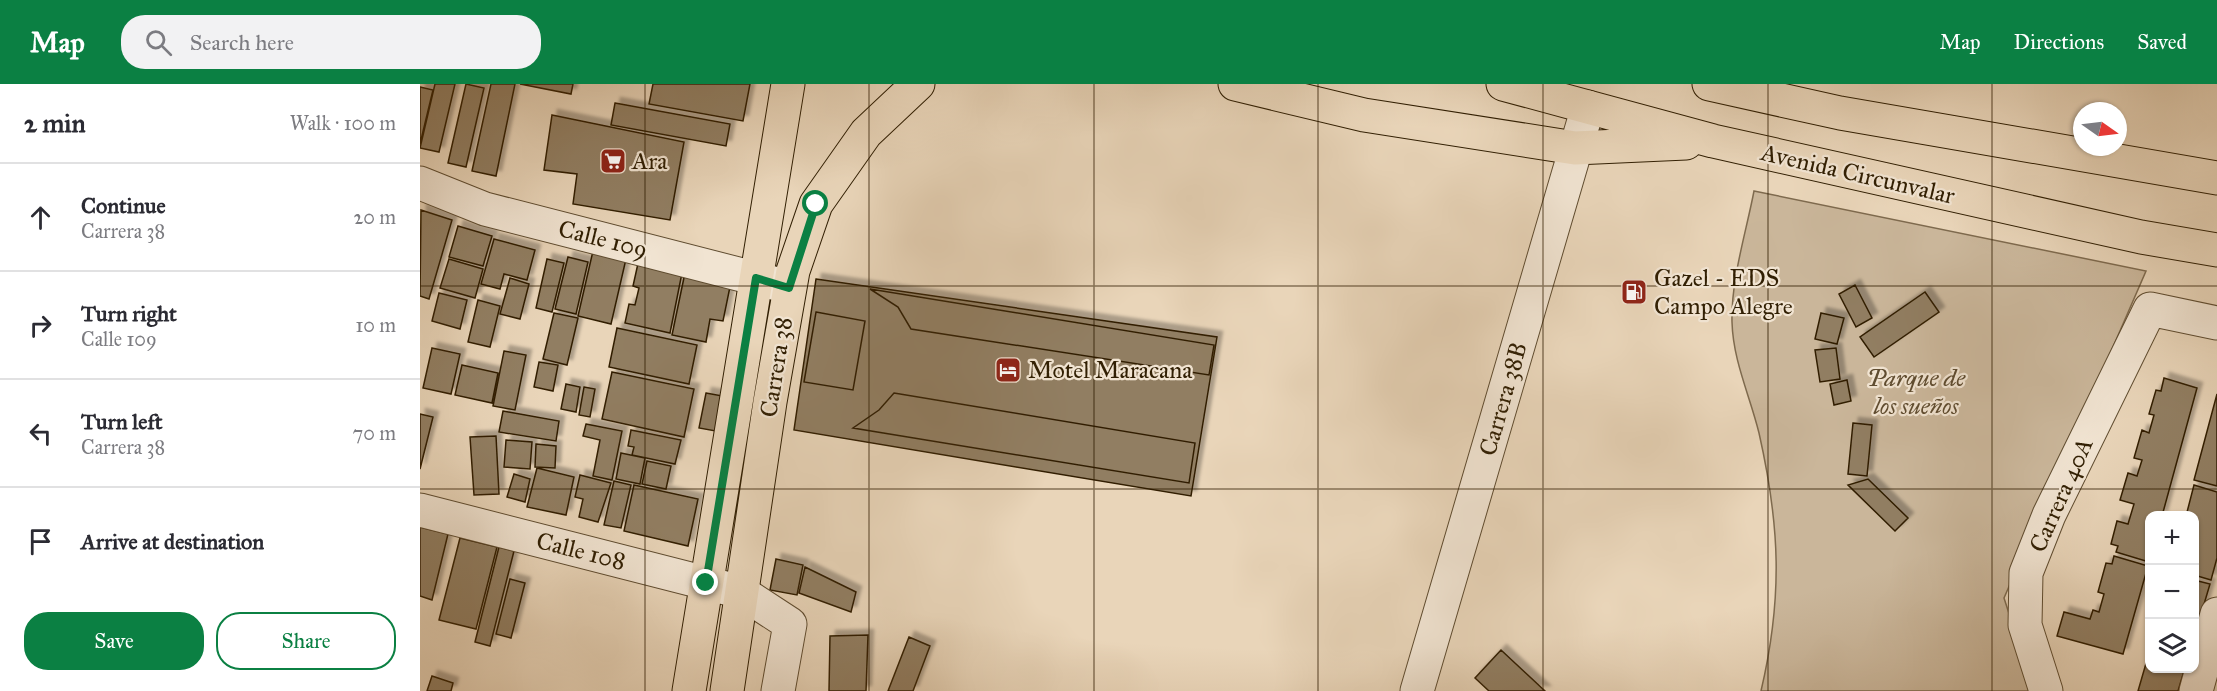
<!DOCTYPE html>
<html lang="en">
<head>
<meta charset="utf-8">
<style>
  :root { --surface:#fff; --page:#f2f2f3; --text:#2b2b33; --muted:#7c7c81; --line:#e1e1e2; --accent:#0b8043 }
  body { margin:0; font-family:"IM FELL Great Primer",serif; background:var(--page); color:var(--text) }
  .controls { position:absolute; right:18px; bottom:18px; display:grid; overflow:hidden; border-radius:12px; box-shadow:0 2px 4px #0004 }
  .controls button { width:54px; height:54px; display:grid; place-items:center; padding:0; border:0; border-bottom:2px solid var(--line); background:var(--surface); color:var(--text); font:30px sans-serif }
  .compass { position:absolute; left:1653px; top:18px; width:54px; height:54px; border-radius:50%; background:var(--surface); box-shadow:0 2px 4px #0004; rotate:104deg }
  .stop { position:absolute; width:18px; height:18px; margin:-14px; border:4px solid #0b8043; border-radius:50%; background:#fff }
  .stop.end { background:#0b8043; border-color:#fff; box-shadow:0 2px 6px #0008 }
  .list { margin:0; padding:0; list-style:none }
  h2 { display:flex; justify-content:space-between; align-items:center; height:78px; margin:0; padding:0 24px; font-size:26px }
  h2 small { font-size:20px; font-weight:400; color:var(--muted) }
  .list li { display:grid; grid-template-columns:39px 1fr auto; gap:18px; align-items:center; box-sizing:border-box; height:108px; padding:0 24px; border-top:2px solid var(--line) }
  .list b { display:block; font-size:22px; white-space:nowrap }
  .list p { margin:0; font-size:20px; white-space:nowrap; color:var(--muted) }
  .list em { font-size:20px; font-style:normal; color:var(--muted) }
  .actions { display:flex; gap:12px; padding:18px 24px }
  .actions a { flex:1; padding:14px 0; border:2px solid var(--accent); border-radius:24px; text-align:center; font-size:21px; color:var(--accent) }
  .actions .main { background:var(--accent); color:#fff }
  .icon { flex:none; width:33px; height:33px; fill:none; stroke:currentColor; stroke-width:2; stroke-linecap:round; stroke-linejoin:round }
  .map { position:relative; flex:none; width:1797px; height:607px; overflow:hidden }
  header { display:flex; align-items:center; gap:36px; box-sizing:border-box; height:84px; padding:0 30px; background:var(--accent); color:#fff }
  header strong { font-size:28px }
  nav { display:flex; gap:33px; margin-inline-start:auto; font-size:21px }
  .search { width:420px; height:54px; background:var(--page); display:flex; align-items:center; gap:15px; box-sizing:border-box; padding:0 21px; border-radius:24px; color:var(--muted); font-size:22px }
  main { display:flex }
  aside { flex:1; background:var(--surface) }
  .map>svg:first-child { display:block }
  .green { fill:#cab69a; stroke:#7e6a4e; stroke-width:1.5 }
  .building { fill:#917e62; stroke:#311f03; stroke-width:1.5; filter:url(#shadow) }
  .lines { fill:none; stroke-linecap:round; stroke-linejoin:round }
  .minor-casing { stroke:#5f4c30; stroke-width:35 }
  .major-casing { stroke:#311f03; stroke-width:35 }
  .highway-casing { stroke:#311f03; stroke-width:35 }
  .minor { stroke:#f1e4d2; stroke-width:33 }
  .major { stroke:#e9d5b9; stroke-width:33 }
  .highway { stroke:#e9d5b9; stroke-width:33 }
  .route { stroke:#0b8043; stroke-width:8 }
  .grid { fill:none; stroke:#311f03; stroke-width:1.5; stroke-opacity:0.55 }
  .labels { text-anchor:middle; stroke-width:4.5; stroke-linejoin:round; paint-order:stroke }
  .poi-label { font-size:24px; fill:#311f03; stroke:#f1e4d2; text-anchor:start }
  .street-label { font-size:24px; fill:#311f03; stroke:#f1e4d2 }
  .park-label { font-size:24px; font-style:italic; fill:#5f4c30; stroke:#f1e4d2 }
</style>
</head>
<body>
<header>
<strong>Map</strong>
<div class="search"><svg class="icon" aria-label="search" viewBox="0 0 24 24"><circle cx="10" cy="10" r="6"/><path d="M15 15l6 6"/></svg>Search here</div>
<nav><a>Map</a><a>Directions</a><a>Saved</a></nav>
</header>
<main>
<aside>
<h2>2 min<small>Walk · 100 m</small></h2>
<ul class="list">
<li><svg class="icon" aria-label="ahead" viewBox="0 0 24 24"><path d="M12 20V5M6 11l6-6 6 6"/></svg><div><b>Continue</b><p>Carrera 38</p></div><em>20 m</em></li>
<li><svg class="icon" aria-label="right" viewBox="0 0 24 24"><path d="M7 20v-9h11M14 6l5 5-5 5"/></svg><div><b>Turn right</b><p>Calle 109</p></div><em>10 m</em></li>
<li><svg class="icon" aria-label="left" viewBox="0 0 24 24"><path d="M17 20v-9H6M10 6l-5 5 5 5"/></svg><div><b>Turn left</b><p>Carrera 38</p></div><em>70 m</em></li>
<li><svg class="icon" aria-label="arrive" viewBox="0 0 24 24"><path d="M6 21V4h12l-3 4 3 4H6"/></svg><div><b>Arrive at destination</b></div></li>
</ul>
<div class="actions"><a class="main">Save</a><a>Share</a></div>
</aside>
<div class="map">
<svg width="1797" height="607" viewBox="0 0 1797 607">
  <defs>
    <filter id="shadow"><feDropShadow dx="5.5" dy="-5.5" stdDeviation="1.5" flood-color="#0004"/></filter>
  </defs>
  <rect width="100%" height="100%" fill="#e9d5b9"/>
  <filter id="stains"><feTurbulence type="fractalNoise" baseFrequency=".00333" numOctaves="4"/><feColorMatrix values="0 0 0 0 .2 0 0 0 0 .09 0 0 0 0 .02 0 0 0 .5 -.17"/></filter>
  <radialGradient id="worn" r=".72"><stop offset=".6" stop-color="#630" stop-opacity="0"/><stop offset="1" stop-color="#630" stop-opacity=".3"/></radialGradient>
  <!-- green -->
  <path class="green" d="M1334,107L1726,187L1584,514L1614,607H1341C1363,513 1360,442 1339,349C1330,312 1313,277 1312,238C1311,195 1326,149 1334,107Z"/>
  <!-- building -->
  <path class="building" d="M15,0H35L19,68L0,64Z
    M46,0L64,4L46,83L28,79Z
    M71,0H95L76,92L52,87Z
    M100,0H153L151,10Z
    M233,0H330L323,37L229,20Z
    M0,3L13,6L0,60Z
    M195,19L310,40L306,62L191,41Z
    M132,31L264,58L250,136L153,120L157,90L124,86Z
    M1,126L32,136L9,215L0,212Z
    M38,142L72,152L63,182L29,173Z
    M74,155L115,166L107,196L84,190L80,205L61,200Z
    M173,167L206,175L191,240L158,232Z
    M148,173L168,178L156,230L135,225Z
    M29,175L63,185L55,214L20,204Z
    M127,175L144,179L132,228L116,224Z
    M219,175L263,184L250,249L205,239L209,220L215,221L219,204L213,202Z
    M266,184L312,193L303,237L290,235L286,258L252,251Z
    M90,194L109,200L100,235L80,230Z
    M396,195L797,253L771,412L374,346Z
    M1435,201L1452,234L1436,243L1419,210Z
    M450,205L794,261L789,291L491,245L478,223Z
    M1505,208L1519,228L1454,273L1440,253Z
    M19,209L47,216L40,245L12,237Z
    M58,216L80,222L70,263L48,258Z
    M396,228L445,237L433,306L384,298Z
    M134,229L158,234L147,281L123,275Z
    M1401,229L1424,234L1417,260L1395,255Z
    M197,244L277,261L269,300L189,283Z
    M12,264L40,270L31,310L3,304Z
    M1416,264L1420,295L1400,298L1395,266Z
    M84,267L106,271L95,326L73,322Z
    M119,278L138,281L133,307L114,303Z
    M42,281L78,289L72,319L35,311Z
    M192,288L274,305L264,353L182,335Z
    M1744,294L1777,304L1742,432H1730L1729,478L1696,468L1698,462L1691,460L1697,437L1708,440L1714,420L1700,416L1708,389L1717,392L1722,376L1714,374L1722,346L1729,349L1734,331L1729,330L1736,306L1741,307Z
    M1427,296L1431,317L1414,321L1410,300Z
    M146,300L160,303L156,328L141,325Z
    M164,303L175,305L170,333L159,331Z
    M286,309L308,313L301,348L279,344Z
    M474,309L775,359L769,399L433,344L459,326Z
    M1797,310V402L1774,396Z
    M83,327L139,337L136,357L79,348Z
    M0,330L13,333L0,385Z
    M1433,339L1452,341L1447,392L1428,390Z
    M166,340L202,347L192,396L173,392L180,356L163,352Z
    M211,346L261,356L255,380L212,371L214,363L208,362Z
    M76,352L79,410L54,411L50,353Z
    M86,356L112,358L110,385L84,383Z
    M116,360L136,362L135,384L115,383Z
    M201,369L225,374L220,400L196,395Z
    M227,377L251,382L246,405L222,400Z
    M117,384L154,393L146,431L107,423Z
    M94,390L110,395L105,418L87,413Z
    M160,391L191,399L178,438L159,433L163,415L155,413Z
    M1448,395L1488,434L1475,447L1428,401Z
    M194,397L211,401L201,444L184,441Z
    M214,401L278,415L268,462L204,447Z
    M1774,401L1797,408V474L1791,496L1774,491V432H1766Z
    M0,443L28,450L12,516L0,512Z
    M40,454L77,463L56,545L19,536Z
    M79,463L94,467L70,562L55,558Z
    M1694,472L1728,482L1703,570L1637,552L1644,528L1670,535L1673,526L1679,528L1684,510L1678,508L1686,479L1692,480Z
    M356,475L383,481L377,511L350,506Z
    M385,483L436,508L431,528L379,509Z
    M90,495L105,499L91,554L76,550Z
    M1774,496L1790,500L1774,554Z
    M448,551L446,607H409L410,552Z
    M489,553L510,562L493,607H468Z
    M1081,566L1125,607H1069L1055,594Z
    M1727,576L1730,577V584L1764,587L1758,607H1718Z
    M12,592L33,599L31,607H7Z"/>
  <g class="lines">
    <!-- minor casing -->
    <g class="minor-casing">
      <path id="minor" d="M0,99L65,125L365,202
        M0,426L321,508L370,540L358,607
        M997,607L1168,23
        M1626,607L1605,541L1606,489L1629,431L1730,225L1797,239
        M1776,607L1797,530"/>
    </g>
    <!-- major casing -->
    <g class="major-casing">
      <path id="major" d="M269,607L368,0
        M307,607L350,318L373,187L396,120L446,49L498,0"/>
    </g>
    <!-- highway casing -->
    <g class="highway-casing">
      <path id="highway" d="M815,0L944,31L1155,64L1266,59
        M1083,0L1293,57L1721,153L1797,166
        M1289,0L1420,29L1797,94"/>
    </g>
    <!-- minor -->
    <use href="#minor" class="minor"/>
    <!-- major -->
    <use href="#major" class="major"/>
    <!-- highway -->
    <use href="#highway" class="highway"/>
  </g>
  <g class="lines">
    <!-- route -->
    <path class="route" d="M286,499L336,194L369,204L396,120"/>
  </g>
  <!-- grid -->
  <path class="grid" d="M225,0V607M449,0V607M674,0V607M898,0V607M1123,0V607M1348,0V607M1572,0V607M0,202H1797M0,405H1797"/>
  <!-- icons -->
  <defs>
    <g id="supermarket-square" transform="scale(1.35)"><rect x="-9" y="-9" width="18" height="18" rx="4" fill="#8f2418" stroke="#f1e4d2"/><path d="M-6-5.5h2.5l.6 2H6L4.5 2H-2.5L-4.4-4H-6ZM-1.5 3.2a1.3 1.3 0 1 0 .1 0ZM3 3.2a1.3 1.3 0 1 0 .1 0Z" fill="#fff"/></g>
    <g id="fuel-square" transform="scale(1.35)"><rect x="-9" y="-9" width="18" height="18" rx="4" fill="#8f2418" stroke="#f1e4d2"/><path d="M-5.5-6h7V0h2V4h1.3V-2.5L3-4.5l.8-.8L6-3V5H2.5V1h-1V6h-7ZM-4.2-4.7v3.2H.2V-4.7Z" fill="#fff"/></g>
    <g id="hotel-square" transform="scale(1.35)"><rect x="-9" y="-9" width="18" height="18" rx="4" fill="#8f2418" stroke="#f1e4d2"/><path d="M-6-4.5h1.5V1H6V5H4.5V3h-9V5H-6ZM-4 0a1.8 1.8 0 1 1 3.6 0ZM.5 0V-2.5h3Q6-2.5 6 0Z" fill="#fff"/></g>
  </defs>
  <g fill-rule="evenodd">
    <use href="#supermarket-square" x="193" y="77"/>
    <use href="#fuel-square" x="1214" y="208"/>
    <use href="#hotel-square" x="588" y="286"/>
  </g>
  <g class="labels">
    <!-- poi labels -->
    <g class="poi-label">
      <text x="212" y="85">Ara</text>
      <text x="1234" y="202">Gazel - EDS<tspan x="1234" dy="28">Campo Alegre</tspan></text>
      <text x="608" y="294">Motel Maracana</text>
    </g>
    <!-- street labels -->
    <g class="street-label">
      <text transform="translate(1438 90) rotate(13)" y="8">Avenida Circunvalar</text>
      <text transform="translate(183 155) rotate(14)" y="8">Calle 109</text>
      <text transform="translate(356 283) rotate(-81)" y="8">Carrera 38</text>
      <text transform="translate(1083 315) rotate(-74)" y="8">Carrera 38B</text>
      <text transform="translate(1641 411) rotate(-66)" y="8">Carrera 40A</text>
      <text transform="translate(161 467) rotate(14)" y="8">Calle 108</text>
    </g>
    <!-- park labels -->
    <g class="park-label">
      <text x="1496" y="302">Parque de<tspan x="1496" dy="28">los sueños</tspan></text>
    </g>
  </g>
  <rect width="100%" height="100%" filter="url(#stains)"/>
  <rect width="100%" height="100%" fill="url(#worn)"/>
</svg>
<div class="controls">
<button>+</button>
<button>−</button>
<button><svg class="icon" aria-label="layers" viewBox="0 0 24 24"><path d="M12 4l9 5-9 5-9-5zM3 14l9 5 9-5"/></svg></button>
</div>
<svg class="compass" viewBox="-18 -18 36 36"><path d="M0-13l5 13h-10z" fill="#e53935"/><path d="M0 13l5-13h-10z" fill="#7c7c81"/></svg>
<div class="stop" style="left:396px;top:120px"></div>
<div class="stop end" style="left:286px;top:499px"></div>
</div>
</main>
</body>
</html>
